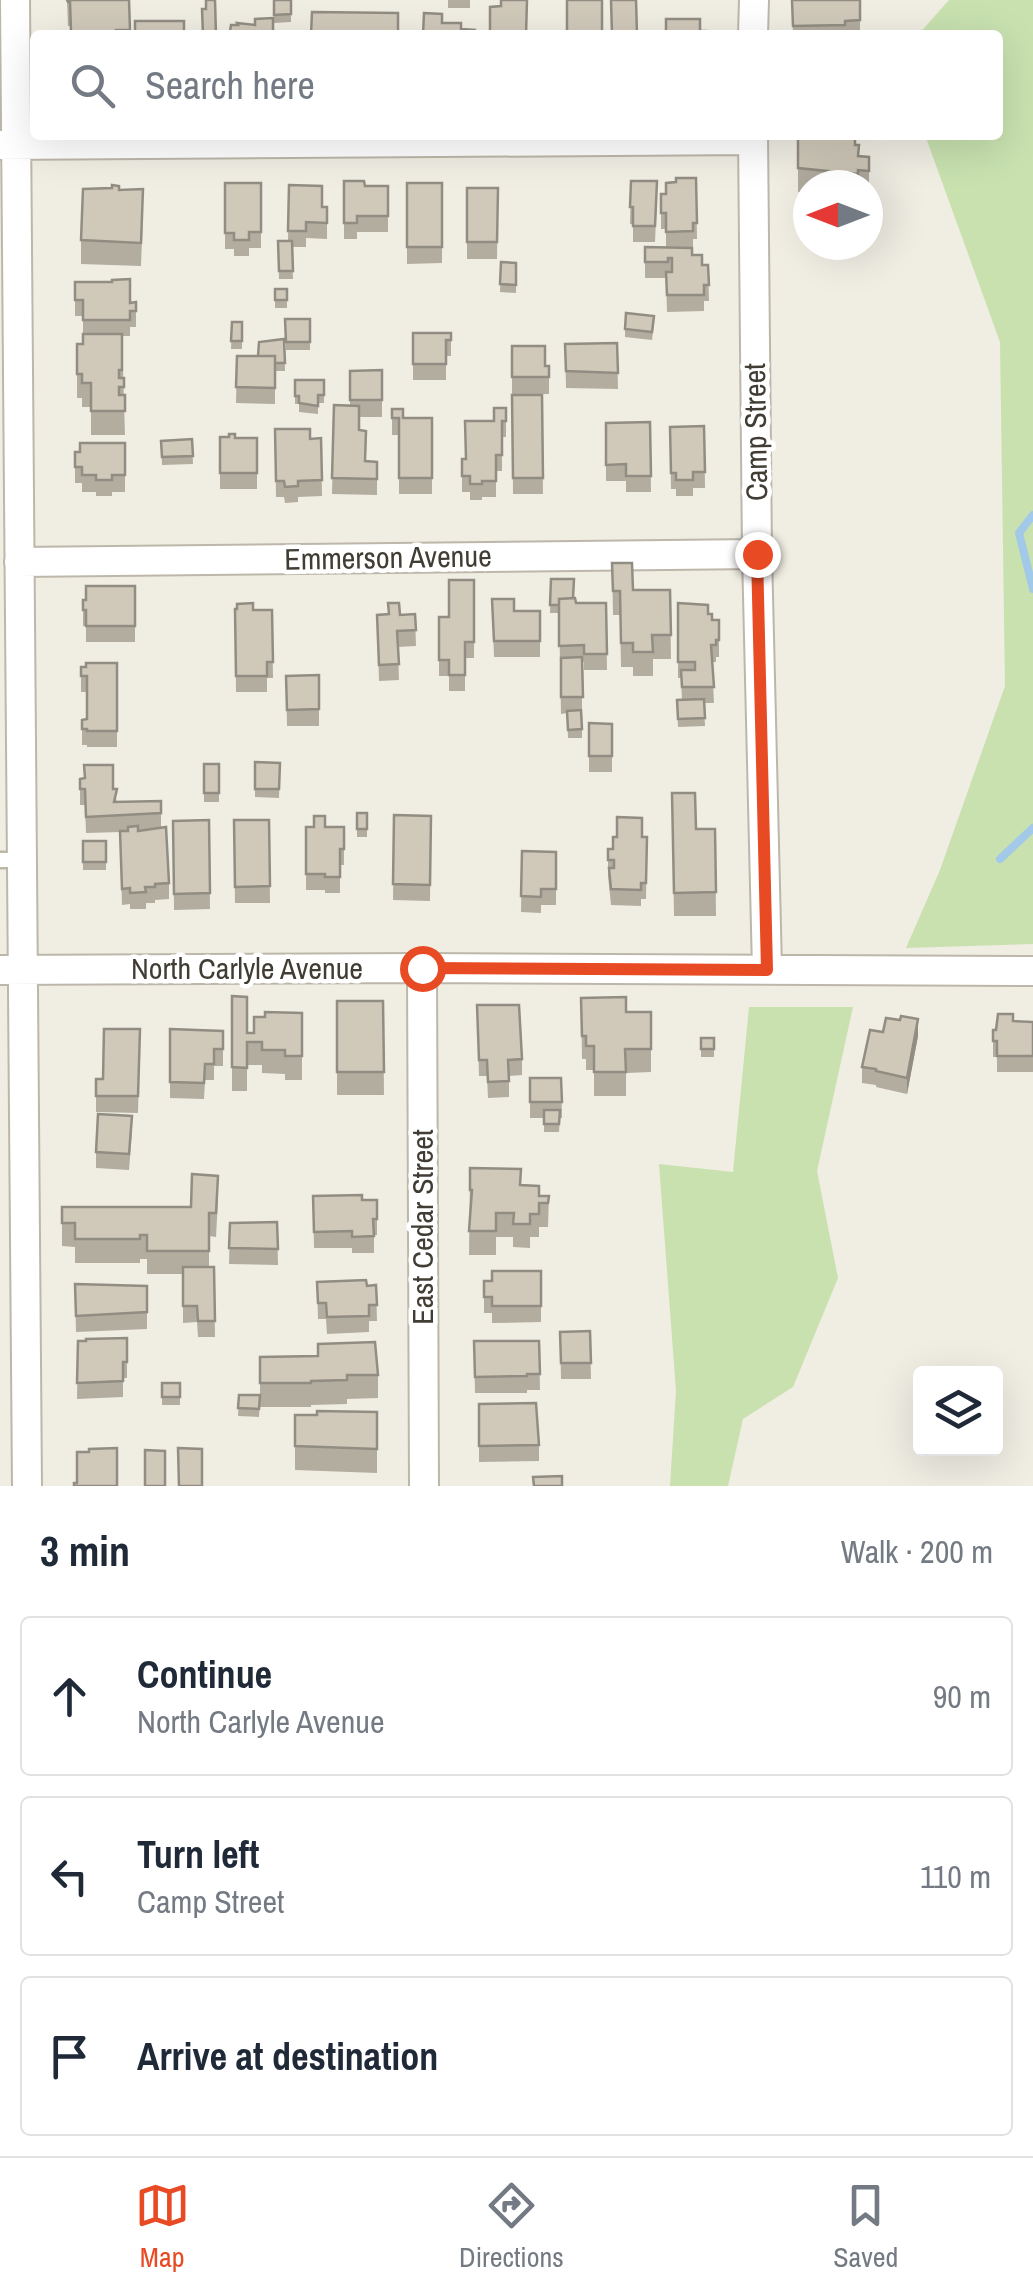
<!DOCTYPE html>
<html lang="en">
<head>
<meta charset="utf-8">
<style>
  :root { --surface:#fff; --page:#f6f6f7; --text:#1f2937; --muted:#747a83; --line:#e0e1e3; --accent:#e84a23 }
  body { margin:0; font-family:"Archivo Narrow",sans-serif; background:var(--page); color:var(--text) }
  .controls { position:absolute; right:30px; bottom:30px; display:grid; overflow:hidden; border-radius:10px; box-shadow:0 10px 40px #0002 }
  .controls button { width:90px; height:90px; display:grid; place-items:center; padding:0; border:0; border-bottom:2px solid var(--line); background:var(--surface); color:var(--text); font:50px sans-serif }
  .compass { position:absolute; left:793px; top:170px; width:90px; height:90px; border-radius:50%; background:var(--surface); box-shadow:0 10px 40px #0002; rotate:270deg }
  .stop { position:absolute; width:30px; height:30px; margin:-22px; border:8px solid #e84a23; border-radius:50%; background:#fff }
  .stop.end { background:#e84a23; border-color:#fff; box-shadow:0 2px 10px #0008 }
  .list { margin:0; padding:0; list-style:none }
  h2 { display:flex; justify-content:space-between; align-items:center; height:130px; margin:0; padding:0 40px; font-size:42px }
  h2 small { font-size:32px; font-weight:400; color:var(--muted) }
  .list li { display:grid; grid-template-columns:65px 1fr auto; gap:30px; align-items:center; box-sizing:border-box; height:160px; margin:0 20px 20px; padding:0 20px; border:2px solid var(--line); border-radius:10px }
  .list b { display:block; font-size:38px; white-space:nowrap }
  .list p { margin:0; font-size:32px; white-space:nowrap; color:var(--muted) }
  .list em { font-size:32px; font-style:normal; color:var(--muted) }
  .icon { flex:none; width:55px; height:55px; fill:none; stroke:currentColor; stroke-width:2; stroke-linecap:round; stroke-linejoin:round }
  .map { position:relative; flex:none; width:1033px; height:1486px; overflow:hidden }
  .search { position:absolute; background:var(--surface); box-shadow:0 10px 40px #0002; left:30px; right:30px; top:30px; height:110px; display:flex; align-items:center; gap:25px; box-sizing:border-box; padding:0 35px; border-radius:10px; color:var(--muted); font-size:38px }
  .sheet { height:670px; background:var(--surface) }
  nav { display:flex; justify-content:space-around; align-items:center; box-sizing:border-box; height:140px; border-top:2px solid var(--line); background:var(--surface); font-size:28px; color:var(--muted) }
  nav a { display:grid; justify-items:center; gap:5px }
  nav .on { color:var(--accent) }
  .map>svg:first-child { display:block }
  .green { fill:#c8e1af }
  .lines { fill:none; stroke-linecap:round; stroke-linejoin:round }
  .stream { stroke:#a3c9e9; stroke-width:8 }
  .lane-casing { stroke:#bdb7aa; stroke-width:19 }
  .street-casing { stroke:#bdb7aa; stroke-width:32 }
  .lane { stroke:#fff; stroke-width:14 }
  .street { stroke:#fff; stroke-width:28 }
  .wall { fill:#b3ada0 }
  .shaded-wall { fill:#928d82 }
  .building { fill:#d0c9ba; stroke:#928d82; stroke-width:2.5 }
  .route { stroke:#e84a23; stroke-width:12 }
  .labels { text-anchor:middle; stroke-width:9; stroke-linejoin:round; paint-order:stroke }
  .street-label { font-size:30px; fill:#413d34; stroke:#fff }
</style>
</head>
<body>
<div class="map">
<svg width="1033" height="1486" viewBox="0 0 1033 1486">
  <rect width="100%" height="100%" fill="#f0ede3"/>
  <!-- green -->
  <path class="green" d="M949,0H1033V944L906,948L940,870L1005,686L1000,342L925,135H998V35H918Z
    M749,1007H853L817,1171L838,1278L793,1387L743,1419L728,1486H670L676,1391L659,1164L733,1172Z"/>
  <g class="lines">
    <!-- stream -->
    <path class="stream" d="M1033,515L1019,533L1033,589
      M1000,859L1033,828"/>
    <!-- lane casing -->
    <g class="lane-casing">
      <path id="lane" d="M0,860H22"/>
    </g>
    <!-- street casing -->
    <g class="street-casing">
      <path id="street" d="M15,0L27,1486
        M753,35L754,0
        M753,135L757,554L767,969
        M0,145L753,140
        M19,562L757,554
        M422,968L424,1486
        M0,970L422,968L1033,971"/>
    </g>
    <!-- lane -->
    <use href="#lane" class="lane"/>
    <!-- street -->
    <use href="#street" class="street"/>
  </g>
  <!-- wall -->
  <path class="wall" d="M67,0H129L130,35H59L70,31V26H68Z
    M274,0L291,14V22L274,23Z
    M448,0H470V8H448Z
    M792,0H860V35H793Z
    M798,135L856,145L859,156L869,157V194L868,185H808V193L798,192Z
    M696,178L697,239H693V248H689L692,255L702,265H708L709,301H704V311L667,312L666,278H645V247H666V229H661V194H666L676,182Z
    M344,181L365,186H388V232H357V239H344Z
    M631,181L657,197L655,242H633V224H630Z
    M225,183H261V248H249V256H234V249H225Z
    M407,183H442V263L407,264Z
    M289,185L322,207H327V239L306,238V247H292L293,279H279L278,241H288Z
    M467,188H498L497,259H467Z
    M119,190L143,213L141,266L81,264V240Z
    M501,262L516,263V293L500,292Z
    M75,282L130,303L136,302V327H130V336H122L125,435H91V407H82V398H77V344H83V316H75Z
    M275,289H287V308H275Z
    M285,319L310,342V350H286Z
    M232,322H242V349H231Z
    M654,324L652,340L625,337V329Z
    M413,333H451V356H446V380H413Z
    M284,339L285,371H275V404L236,403L237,356H258Z
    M617,343L618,389L566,388L565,344Z
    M512,346L545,366H549V394H512Z
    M382,370V417H359V431L366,461L377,462V495L332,494L334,405L350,406V371Z
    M295,380H324V403H318V414L299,412V404H295Z
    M512,395H542L543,494H513Z
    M506,408V437H502V471H496V497H482V500H470V492H462V459H465Z
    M392,409L403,418H432V494H399V435H392Z
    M650,422L651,492H626V481H606V423Z
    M704,426L705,488H693V496H676V489H671L670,427Z
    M275,429L310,439L321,438L322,496L298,497V502L285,503L284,497H276Z
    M220,437L257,438V489H220Z
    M192,439L193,464L162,465L161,441Z
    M125,443V492H112V496H96V492H82V483H75V452Z
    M612,563L633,590H670L671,659H653V676H633V667H621L620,615H613Z
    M551,579L573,598L576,603H606L607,670H584V662H582V738H568L567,713L561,714L559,613H550Z
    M474,580V658H465V691H449V676H439V617H449Z
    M135,586V642H86V626H83V600Z
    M492,599L514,611H540V657H494Z
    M388,603L400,615L415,614L416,646L398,647L399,680L379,681L377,615L388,614Z
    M678,603L708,614L712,620H719V657H716V662H712L714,703H704L705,726L678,727L677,700H682L681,678H678Z
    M235,609L272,610L273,678H267V692H236Z
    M117,663V747H87V745H82V720L87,719V692H81V667Z
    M319,675V726H287L286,676Z
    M589,723L612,724V772H589Z
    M255,762L280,763L279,798L255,797Z
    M204,764H219V802H204Z
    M80,779L113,789L117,802L161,801V828L169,883V899L155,900V903H146V909H130V904L122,905L120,832L86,833L85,805H80Z
    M672,793L696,829H715L716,916H674Z
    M357,813H367V837H357Z
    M394,815L431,816L430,901L393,900Z
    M209,820L210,909L174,910L173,821Z
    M234,820H269L270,903H235Z
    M306,827H344V865H340V893H325V890H306Z
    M642,837H647L646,899H641V906L611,905L608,876V849H613Z
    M83,841H106V870H83Z
    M522,851L556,852V905H541V913L521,912Z
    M232,996L247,1033H254L265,1017L302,1013V1080H285V1074L262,1073V1065H247V1091H232Z
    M581,998L626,1012H651V1072L626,1073V1096H594V1070H586V1059H582Z
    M337,1001H383L384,1095H337Z
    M477,1005L522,1059V1075L509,1076V1097L488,1098L487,1076H479Z
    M1013,1021L1033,1022V1072H997V1057H993V1030H996Z
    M140,1029L138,1113L96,1112V1079H103Z
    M170,1029L223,1031V1066H214V1080H205L204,1099L170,1098Z
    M883,1032L918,1036L907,1094L876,1087V1085L862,1083V1067Z
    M701,1038H714V1057H701Z
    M530,1078H561L562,1118H560L559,1132H544V1118H530Z
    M132,1132L129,1170L96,1168V1152Z
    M470,1168L521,1185L539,1196H549L548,1227H539V1237H530V1248L513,1247V1237H496V1255H469Z
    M313,1196L377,1200V1235H374V1253H352V1248H314Z
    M218,1200L216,1237L209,1236V1267H214L215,1337H198L197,1322L183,1323V1274H147V1259H140V1263H75V1247L62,1246V1207H191Z
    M277,1222L278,1265L229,1264L230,1223Z
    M541,1271V1322L492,1323V1313H484V1281H492Z
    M317,1282L376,1285L377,1321H369V1332L327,1334L326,1319H318Z
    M75,1284L147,1286V1329L76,1332Z
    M590,1331L591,1379H561L560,1332Z
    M127,1338V1378H123V1397L77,1399L78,1341Z
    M474,1341H539L540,1390H527V1393H475Z
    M260,1357L378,1375V1398L347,1399V1404L311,1405V1407H260Z
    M162,1383H180V1405H162Z
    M239,1395H260L259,1417L238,1416Z
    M479,1404L539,1445V1461L479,1462Z
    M377,1412V1473L295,1470V1415Z"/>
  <!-- shaded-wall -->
  <path class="shaded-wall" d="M918,1019V1036L907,1094V1078Z"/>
  <!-- building -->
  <path class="building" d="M67,0H129L130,30H116V35H59V32L71,31L70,2H68Z
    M206,0H215L216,35H203L202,9H206Z
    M274,0H291V14L274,15Z
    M501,0H527L526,35H490V7L501,6Z
    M567,0H602V35H567Z
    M611,0H636L637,34H612Z
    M792,0H860V20L845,21V25L793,26Z
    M312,12L398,13V35H311Z
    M424,13L442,14V23H461V29L475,30V35H423Z
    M273,18V35H235V32L230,31L231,25H238L237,23L255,25V19Z
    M666,19H700V31H706V35H666Z
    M135,21H184V35H135Z
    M798,135H855V145H859L858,156L869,157V171L858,170V174L798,168Z
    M676,178H696L697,223H693V231L666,232V213H661V194H666V183L676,182Z
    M344,181H364L365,186H388V216H357V223H344Z
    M631,181H657L655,226H633V207H630Z
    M225,183H261V232H249V240H234V233H225Z
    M407,183H442V247H407Z
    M112,185L119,186V190L143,189L141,243L81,240L83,189L112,188Z
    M289,185L322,186V207H327V223L306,222V231H288Z
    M467,188H498L497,242H467Z
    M278,241H292L293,271H279Z
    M645,247L692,248V255H702V265H708L709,285H704V295H667L666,272H672V258H668V262H645Z
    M501,262L516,263V285L500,284Z
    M130,279V303L136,302V311H130V320H83V300H75V282H112V280Z
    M275,289H287V300H275Z
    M626,313L654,316L652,332L625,329Z
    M285,319H310V342H286Z
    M232,322H242V341H231Z
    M413,333H451V340H446V364H413Z
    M83,334H122V370H119V378H124V387H119V395H125V411H91V383H82V374H77V344H83Z
    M284,339L285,363H275V356H258L259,342Z
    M617,343L618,373L566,371L565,344Z
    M512,346H545V366H549V377H512Z
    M237,356H275V388L236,387Z
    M382,370V400H350V371Z
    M295,380H324V395H318V406L299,403V396H295Z
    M512,395H542L543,478H513Z
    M334,405L359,406V430L366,431L365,461L377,462V479L332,478Z
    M494,408H506V421H502V455H496V481H482V484H470V476H462V459H466L465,421H494Z
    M392,409H403V418H432V478H399V418H392Z
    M650,422L651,476H626V464L606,465V423Z
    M704,426L705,472H693V480H676V473H671L670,427Z
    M275,429H310V439L321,438L322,480L298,481V486L285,487L284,481H276Z
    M229,434H235V438H257V473H220V437H229Z
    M192,439L193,456L162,457L161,441Z
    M80,443H125V475H112V480H96V475H82V467H75V452H80Z
    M612,563H632L633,590H670L671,635H652L653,652H633V643H621L620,591H613Z
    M551,579H574L573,598L559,599V605H550Z
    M449,580H474V642H465V675H449V660H439V617H449Z
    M86,586H135V626H86V610H83V600H86Z
    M575,598L576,603H606L607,654H584V645L559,646V599Z
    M492,599H514V611H540V641H494Z
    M253,603V610H272L273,662H267V676H236L235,609H237V604Z
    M388,603H399L400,615L415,614L416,630L397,631L399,664L379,665L377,615L389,614Z
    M678,603L708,605V614H712V620H719V640H716V645H711L714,687H682L681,670H695V662H678Z
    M582,657L583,697H561V658Z
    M86,663H117V731H87V729H82V720L87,719V676H81V667H86Z
    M319,675V709L287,710L286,676Z
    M704,699L705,718L678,719L677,700Z
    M581,710L582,729L568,730L567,711Z
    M589,723L612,724V756H589Z
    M255,762L280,763L279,789H255Z
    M204,764H219V793H204Z
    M84,765H113V789H117L114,802L161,801V813L86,817L85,789H80V779L85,778Z
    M672,793H695L696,829H715L716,892L674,893Z
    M357,813H367V829H357Z
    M394,815L431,816L430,885L393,884Z
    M314,816H325V827H344V849H340V877H325V874H306V827H314Z
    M617,817L642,818V837H647L646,883H641V890L611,889L609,868H614V860H608V849H613V837H617Z
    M209,820L210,893L174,894L173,821Z
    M234,820H269L270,886L235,887Z
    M138,826V831L166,827L169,883L155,884V887H145L146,892L130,893V888L122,889L120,831H128V827Z
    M83,841H106V862H83Z
    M522,851L556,852V889H541V897L521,896Z
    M232,996L247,997V1033H254V1017H265V1012L302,1013V1056H285V1050H262V1042H247V1068L232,1067Z
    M626,997V1012H651V1049H625L626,1072H594V1046H586V1036H582L581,998Z
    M337,1001H383L384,1072H337Z
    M477,1005H519L522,1059L508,1060L509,1081L488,1082L487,1060H479Z
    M998,1014H1013V1021L1033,1022V1056H997V1041H993V1030H996Z
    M901,1016L918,1019L907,1078L876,1071V1069L862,1067L870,1030L883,1032L886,1018L900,1020Z
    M104,1029H140L138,1096H96V1079H103Z
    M170,1029L223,1031V1049H214V1064H205L204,1083L170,1082Z
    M701,1038H714V1049H701Z
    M530,1078H561L562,1102H530Z
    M544,1110H560L559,1124H544Z
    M98,1114L132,1116L129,1154L96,1152Z
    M470,1168L521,1169L520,1185L539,1186V1196H549L548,1203H539V1214H530V1224H513L514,1213H496V1231H469L472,1190H470Z
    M192,1174L218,1176L216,1213H209V1251H147V1235H140V1239H75V1223H62V1207H191Z
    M362,1195V1200H377V1219H373L374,1236L352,1237V1231L314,1232L313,1196Z
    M277,1222L278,1249L229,1248L230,1223Z
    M183,1267H214L215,1321H198L197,1306H183Z
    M492,1271H541V1306H492V1297H484V1281H492Z
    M366,1280L367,1286L376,1285L377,1305H369V1316L327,1317L326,1303H318L317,1282Z
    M75,1284L147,1286V1312L76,1316Z
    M590,1331L591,1363H561L560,1332Z
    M127,1338V1362H123V1381L77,1383L78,1341H86V1339Z
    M474,1341H539L540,1374H527V1376L475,1377Z
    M375,1342L378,1375H347V1380L311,1381V1383H260V1357L318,1356V1344Z
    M162,1383H180V1397H162Z
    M239,1395H260L259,1409L238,1408Z
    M536,1403L539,1445L479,1446V1404Z
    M317,1411L377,1412V1449L295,1446V1415H317Z
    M117,1448V1486H74V1483H77V1452H89V1449Z
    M178,1448L202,1449V1486H179Z
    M145,1450L165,1451V1486H145Z
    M562,1476V1486H534L533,1477Z"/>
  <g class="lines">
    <!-- route -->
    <path class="route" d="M422,968L767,970L757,554"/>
  </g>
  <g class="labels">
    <!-- street labels -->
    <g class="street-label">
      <text transform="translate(756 432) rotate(-91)" y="10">Camp Street</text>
      <text transform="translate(388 558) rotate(-1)" y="10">Emmerson Avenue</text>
      <text x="247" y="979">North Carlyle Avenue</text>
      <text transform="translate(423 1227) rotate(-90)" y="10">East Cedar Street</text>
    </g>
  </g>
</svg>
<div class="controls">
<button><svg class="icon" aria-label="layers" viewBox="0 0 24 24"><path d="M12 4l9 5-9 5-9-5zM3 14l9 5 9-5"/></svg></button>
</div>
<svg class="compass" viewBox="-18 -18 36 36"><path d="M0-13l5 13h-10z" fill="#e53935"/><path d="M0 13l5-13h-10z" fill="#747a83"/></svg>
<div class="stop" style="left:422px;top:968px"></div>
<div class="stop end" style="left:757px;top:554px"></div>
<div class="search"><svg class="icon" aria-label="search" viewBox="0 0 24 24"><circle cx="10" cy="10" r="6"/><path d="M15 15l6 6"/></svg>Search here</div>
</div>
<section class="sheet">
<h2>3 min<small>Walk · 200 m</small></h2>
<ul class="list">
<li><svg class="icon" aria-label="ahead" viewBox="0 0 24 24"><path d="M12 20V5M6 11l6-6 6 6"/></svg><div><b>Continue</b><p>North Carlyle Avenue</p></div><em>90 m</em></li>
<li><svg class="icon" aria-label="left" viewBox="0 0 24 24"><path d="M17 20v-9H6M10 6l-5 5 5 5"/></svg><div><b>Turn left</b><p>Camp Street</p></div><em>110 m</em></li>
<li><svg class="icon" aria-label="arrive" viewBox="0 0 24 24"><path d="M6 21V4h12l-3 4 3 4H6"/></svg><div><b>Arrive at destination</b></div></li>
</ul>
</section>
<nav>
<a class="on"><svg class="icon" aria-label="map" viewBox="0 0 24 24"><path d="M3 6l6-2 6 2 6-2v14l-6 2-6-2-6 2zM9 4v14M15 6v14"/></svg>Map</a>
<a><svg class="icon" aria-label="directions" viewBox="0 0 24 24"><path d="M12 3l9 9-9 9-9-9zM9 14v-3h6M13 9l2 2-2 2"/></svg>Directions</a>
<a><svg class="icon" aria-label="saved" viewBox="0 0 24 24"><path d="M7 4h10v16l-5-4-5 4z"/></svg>Saved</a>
</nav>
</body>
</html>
